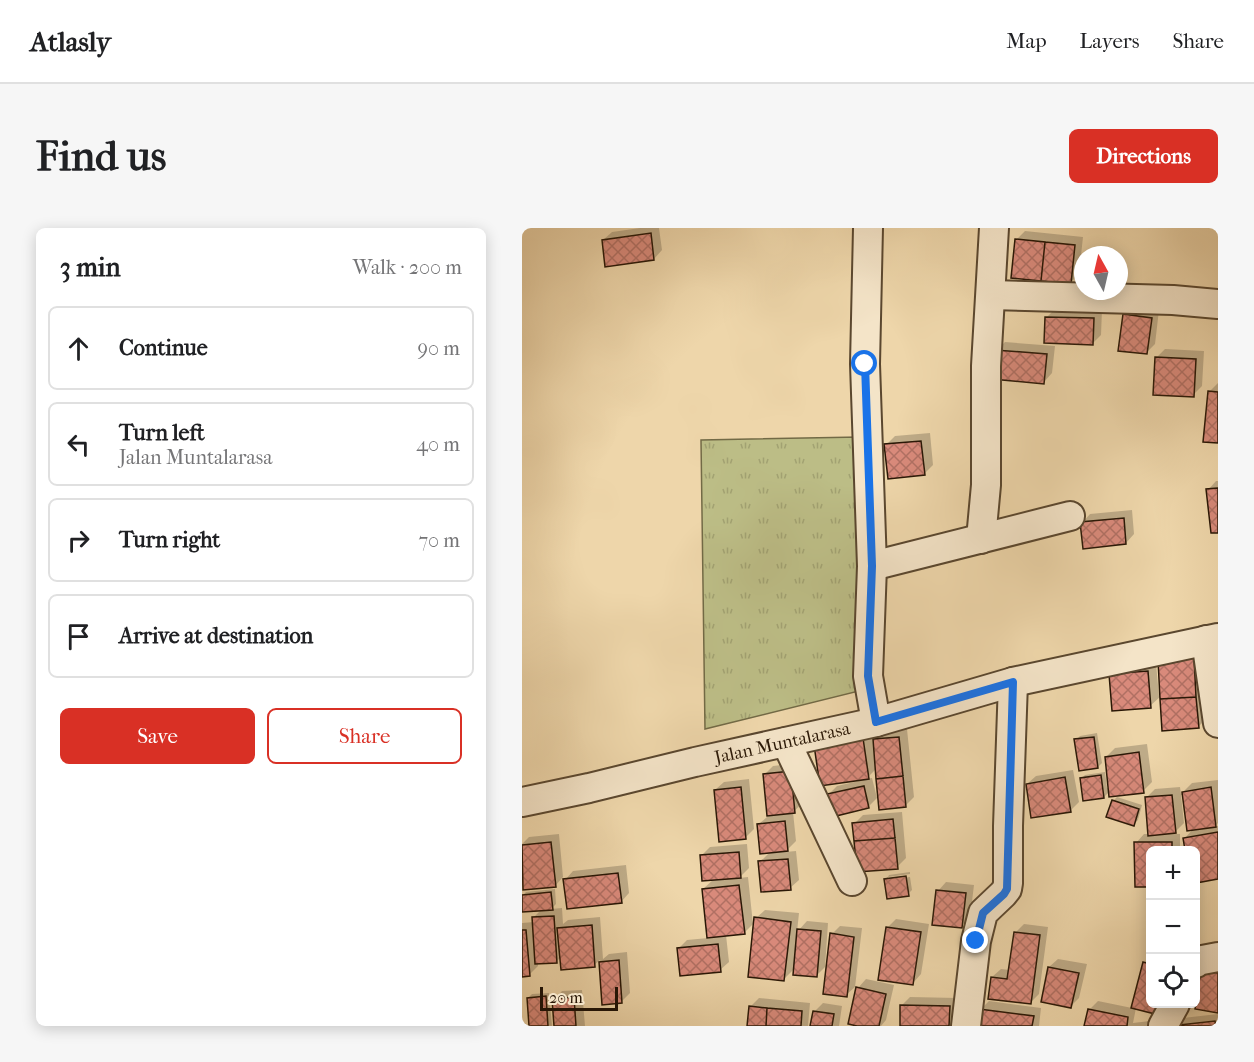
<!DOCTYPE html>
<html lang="en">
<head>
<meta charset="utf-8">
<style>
  :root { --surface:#fff; --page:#f6f6f6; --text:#202124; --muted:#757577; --line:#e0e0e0; --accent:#d93025 }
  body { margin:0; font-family:"IM FELL French Canon",serif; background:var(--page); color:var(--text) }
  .controls { position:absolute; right:18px; bottom:18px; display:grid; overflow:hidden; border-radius:9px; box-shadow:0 3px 15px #0003 }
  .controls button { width:54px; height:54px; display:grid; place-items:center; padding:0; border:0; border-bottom:2px solid var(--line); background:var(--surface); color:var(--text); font:30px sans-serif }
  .compass { position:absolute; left:552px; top:18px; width:54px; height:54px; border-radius:50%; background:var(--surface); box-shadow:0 3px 15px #0003; rotate:352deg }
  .scale { position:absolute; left:18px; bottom:15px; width:78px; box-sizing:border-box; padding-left:6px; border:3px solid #291706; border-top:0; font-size:16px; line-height:21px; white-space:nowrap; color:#291706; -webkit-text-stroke:4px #f4e4c8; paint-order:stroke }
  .stop { position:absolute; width:18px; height:18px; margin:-14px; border:4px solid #1a73e8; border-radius:50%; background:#fff }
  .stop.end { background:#1a73e8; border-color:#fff; box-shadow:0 2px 6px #0008 }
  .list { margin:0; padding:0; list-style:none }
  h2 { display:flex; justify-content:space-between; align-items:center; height:78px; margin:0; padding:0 24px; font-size:26px }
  h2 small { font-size:20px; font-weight:400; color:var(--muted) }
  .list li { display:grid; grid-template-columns:39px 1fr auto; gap:18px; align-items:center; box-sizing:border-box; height:84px; margin:0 12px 12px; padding:0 12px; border:2px solid var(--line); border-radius:9px }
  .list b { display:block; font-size:22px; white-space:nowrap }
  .list p { margin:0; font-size:20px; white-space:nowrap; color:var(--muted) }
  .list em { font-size:20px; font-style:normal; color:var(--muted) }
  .actions { display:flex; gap:12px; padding:18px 24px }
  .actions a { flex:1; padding:14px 0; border:2px solid var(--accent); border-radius:9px; text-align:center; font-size:21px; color:var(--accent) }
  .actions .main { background:var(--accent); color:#fff }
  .icon { flex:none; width:33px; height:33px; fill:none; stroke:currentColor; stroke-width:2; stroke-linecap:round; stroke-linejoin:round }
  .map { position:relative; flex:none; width:696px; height:798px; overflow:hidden; border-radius:9px }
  header { display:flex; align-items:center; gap:36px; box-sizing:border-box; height:84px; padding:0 30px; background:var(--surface); border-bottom:2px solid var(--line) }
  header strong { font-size:28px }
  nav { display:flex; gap:33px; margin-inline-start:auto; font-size:21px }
  .intro { display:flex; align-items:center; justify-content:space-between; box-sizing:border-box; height:144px; padding:0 36px }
  h1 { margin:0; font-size:42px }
  .button { padding:15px 27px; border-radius:9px; background:var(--accent); color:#fff; font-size:21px; font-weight:700 }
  main { display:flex; gap:36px; padding:0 36px }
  aside { flex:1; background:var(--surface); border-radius:9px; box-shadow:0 3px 15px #0003 }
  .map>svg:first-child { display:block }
  .grass { fill:url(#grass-tufts); stroke:#726a46; stroke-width:1.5 }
  .shadow { fill:#0003 }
  .building { fill:url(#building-cross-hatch); stroke:#291706; stroke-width:1.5 }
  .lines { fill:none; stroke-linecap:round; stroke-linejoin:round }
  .street-casing { stroke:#5a472f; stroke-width:32 }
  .street { stroke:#f4e4c8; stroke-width:28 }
  .route { stroke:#1a73e8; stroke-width:8 }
  .labels { text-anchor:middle; stroke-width:4.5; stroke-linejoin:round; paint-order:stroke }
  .street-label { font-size:18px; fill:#291706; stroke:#f4e4c8 }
</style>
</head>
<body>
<header>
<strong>Atlasly</strong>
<nav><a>Map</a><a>Layers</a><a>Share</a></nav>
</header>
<div class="intro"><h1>Find us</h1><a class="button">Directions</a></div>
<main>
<aside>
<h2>3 min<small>Walk · 200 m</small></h2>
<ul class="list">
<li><svg class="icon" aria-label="ahead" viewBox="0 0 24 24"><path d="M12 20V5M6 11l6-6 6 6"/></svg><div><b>Continue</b></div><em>90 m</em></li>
<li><svg class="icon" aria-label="left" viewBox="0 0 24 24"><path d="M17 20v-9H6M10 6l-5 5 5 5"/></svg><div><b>Turn left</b><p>Jalan Muntalarasa</p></div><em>40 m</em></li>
<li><svg class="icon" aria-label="right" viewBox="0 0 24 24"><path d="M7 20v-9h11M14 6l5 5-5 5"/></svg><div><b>Turn right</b></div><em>70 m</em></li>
<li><svg class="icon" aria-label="arrive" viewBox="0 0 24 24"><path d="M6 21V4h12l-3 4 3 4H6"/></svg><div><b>Arrive at destination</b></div></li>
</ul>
<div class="actions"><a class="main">Save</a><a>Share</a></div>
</aside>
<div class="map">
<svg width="696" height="798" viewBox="0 0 696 798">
  <defs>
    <pattern id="grass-tufts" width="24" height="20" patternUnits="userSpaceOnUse" patternTransform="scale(1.5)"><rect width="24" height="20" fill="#bcbd86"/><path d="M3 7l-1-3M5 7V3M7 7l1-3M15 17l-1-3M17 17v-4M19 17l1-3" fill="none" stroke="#a2a272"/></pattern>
    <pattern id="building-cross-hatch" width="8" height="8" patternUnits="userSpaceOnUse" patternTransform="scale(1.5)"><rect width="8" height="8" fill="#d98a7b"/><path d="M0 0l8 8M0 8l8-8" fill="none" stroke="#b07063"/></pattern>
  </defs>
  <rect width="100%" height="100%" fill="#eed6aa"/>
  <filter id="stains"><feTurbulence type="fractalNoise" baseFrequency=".00333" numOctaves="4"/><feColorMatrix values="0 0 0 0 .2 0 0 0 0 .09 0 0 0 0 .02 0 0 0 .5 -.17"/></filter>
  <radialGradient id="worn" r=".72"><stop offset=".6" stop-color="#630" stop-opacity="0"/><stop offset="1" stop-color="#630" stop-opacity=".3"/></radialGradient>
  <!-- grass -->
  <path class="grass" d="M338,209L337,463L183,501L179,212Z"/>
  <!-- shadow -->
  <path class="shadow" d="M118,0H137L140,22L132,31L81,12L90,4Z
    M503,3L561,9L557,46L549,54L494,12Z
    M611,78L637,82L633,116L624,125L602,87Z
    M533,81L580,82L579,107L571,115L525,89Z
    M483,114L533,118L530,145L522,154L474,123Z
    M643,121L682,123L680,158L671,167L634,130Z
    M696,155V214L688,163Z
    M408,205L411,237L403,245L364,217L373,208Z
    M694,253H696V303L686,262Z
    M610,282L612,306L604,315L560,295L568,286Z
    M680,421L685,490L676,499L637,432Z
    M634,435L637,468H639L628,478L589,446Z
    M385,501L392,569L383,578L355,540L344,551L350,550L355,570L346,579L306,567L315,558L337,553V551L299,556L349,502L351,513L361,503Z
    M575,505L580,535L576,539L554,512L558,508Z
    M625,516L630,554L621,563H588L582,569L559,551L563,547L583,544L585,560L588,559L584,529L593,520Z
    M277,535L281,575L271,584L274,613L263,624L274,623L277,652L268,660L238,634L249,623L236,597L246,588L242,547L251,538Z
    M551,542L557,574L548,583L505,556L514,548Z
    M227,551L232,601L224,609L193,562L202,554Z
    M696,552V595L693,598H696V650L674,653V622H665L663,610L672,600L662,567H659L662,595L651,606H658V622H628V657L614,658V615L622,606H628L624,570L633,561L658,559L659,566L670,555Z
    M595,569L620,577L616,592L612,596L591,573Z
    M380,584L384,630L375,639L332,596L341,587Z
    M37,606L41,649L33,658L2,656L0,658V616L7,609Z
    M225,616L227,640L217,650L226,649L231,696L222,705L204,707L207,734L198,742L156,721L165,712L186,710L181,661L192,651L180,627L188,619Z
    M104,637L107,665L99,674L43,652L51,643Z
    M388,644V646L366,649L367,647Z
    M366,649V652L388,649L390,662L386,666L363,651Z
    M424,654L452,657L448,690L439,698L416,663Z
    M33,661L34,676L29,681L40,680L41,696L46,692L78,689L81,731L87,726L105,724L108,765L99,774L82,775L78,732L72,737L39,729L34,734L16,735V738L8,746L0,747V695L12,694L11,690L20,681L0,668L4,664Z
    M243,682L277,685L275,704L285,693L306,695L303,739L294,748L273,740L262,751L234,690Z
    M374,691L407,696L399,746L391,755L365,700Z
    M502,696L526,699L517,766L508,775L470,749L479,741L488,742L493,705Z
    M318,698L340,700L333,759L324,767L310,706Z
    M628,729V776H645L614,780L611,795L628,793V798H564L567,782L576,773L610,780L622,735Z
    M536,731L565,736L557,770L549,778L527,739Z
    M344,751L372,757L364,792L359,798H342L336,760Z
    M60,762L63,798H34L32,772L40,763Z
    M27,765L30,798H8L6,770L10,766Z
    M388,769L436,770L435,798H379V778Z
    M237,770L288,775L286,798H226L228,779Z
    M467,773L519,780L517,798H456L458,782Z
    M301,775L320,778L317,798H290L292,784Z
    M696,786V798H645L652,791Z"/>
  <!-- building -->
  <path class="building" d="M129,5L132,32L83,39L80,12Z
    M493,11L523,14L519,53L489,50Z
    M523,14L553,17L549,56L519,53Z
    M601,86L630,90L625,126L596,123Z
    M523,89L572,90L571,117L522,115Z
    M473,122L525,126L522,156L470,151Z
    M633,129L674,131L672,169L631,167Z
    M686,163L696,164V215L681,214Z
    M399,213L403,247L366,251L362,216Z
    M696,260V305H689L684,261Z
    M602,290L604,316L561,321L558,294Z
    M672,429L674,469L638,471L636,432Z
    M626,443L629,480L590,483L587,446Z
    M674,469L677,500L640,503L638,471Z
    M377,509L381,548L354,551L351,511Z
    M572,509L576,540L557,543L552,511Z
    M341,510L347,551L298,558L292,517Z
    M617,524L622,565L587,569L583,529Z
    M269,543L273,585L245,588L241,546Z
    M579,547L582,570L561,573L558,550Z
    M381,548L384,579L357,582L354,551Z
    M543,549L549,584L509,590L504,556Z
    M342,558L347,580L310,589L305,566Z
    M219,559L224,611L197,614L192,562Z
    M689,559L694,599L665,603L660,564Z
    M650,567L654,605L626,608L623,569Z
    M590,572L617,581L612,598L584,589Z
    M371,591L373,610L332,613L330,595Z
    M263,593L266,623L238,626L235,596Z
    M696,604V651L674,655V622H663L661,610Z
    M373,610L376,641L335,644L332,613Z
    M29,614L34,659L1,662L0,617Z
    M612,614H650V622H628V659H613Z
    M217,624L219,650L180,653L178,627Z
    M266,631L269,662L239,664L236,633Z
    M96,645L100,675L45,681L41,651Z
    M384,648L387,668L365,671L362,651Z
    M217,657L223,706L185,710L180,661Z
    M414,662L444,665L440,700L410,697Z
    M29,664L31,682L0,684V667Z
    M32,688L35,735L13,736L10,689Z
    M232,689L269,694L262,753L226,749Z
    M70,697L73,739L39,742L35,700Z
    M364,699L399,704L391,757L356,752Z
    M275,701L299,703L295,749L271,747Z
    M0,702H4L8,748L0,749Z
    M492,704L518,707L509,776L466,771L469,749L485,751Z
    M308,705L332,709L325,769L301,766Z
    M196,716L199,744L158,748L155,720Z
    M97,732L100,775L80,777L77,734Z
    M621,734L628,736V776H640L637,787L609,780Z
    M526,739L557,745L549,780L519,774Z
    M679,742L696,745V785L673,781Z
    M334,759L364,766L357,798H335L326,796Z
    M24,768L26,798H7L5,770Z
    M52,769L54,798H32L30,771Z
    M378,777L428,778L427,798H378Z
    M227,778L245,780L244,798H225Z
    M245,780L280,783L279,798H244Z
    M457,781L512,788L510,798H454Z
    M566,781L606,789L605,798H562Z
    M291,783L312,786L310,798H288Z
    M693,793L694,798H648Z"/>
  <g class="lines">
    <!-- street casing -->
    <g class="street-casing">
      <g id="street">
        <path d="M346,0L343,136L350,338L346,448L354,494"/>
        <path d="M469,67L651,72L696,76"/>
        <path d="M459,311L464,257V138L472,0"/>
        <path d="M350,338L548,288"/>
        <path d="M684,412L696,495"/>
        <path d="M264,514L330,653"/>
        <path id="s1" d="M0,574L67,560L173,534L354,494L491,454L696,410"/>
        <path d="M674,735L675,733L696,729"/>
        <path d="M444,798L454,713L461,685L481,666L485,661L486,655V598L491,454"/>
        <path d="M641,798L653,776"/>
      </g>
    </g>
    <!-- street -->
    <use href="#street" class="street"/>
  </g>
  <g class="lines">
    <!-- route -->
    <path class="route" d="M343,136L350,338L346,448L354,494L491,454L485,661L482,666L461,685L454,713"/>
  </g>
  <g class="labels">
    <!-- street labels -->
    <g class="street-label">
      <text dy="6" stroke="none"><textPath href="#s1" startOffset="267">Jalan Muntalarasa</textPath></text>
    </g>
  </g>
  <rect width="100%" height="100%" filter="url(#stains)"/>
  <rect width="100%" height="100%" fill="url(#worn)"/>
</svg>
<div class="controls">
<button>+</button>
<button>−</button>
<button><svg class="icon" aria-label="locate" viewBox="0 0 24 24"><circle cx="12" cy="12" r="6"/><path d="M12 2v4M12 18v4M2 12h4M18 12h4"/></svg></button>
</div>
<svg class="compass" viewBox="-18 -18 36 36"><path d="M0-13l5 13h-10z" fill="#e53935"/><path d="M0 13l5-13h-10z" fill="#757577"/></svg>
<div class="scale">20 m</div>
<div class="stop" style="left:343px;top:136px"></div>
<div class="stop end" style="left:454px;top:713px"></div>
</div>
</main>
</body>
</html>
